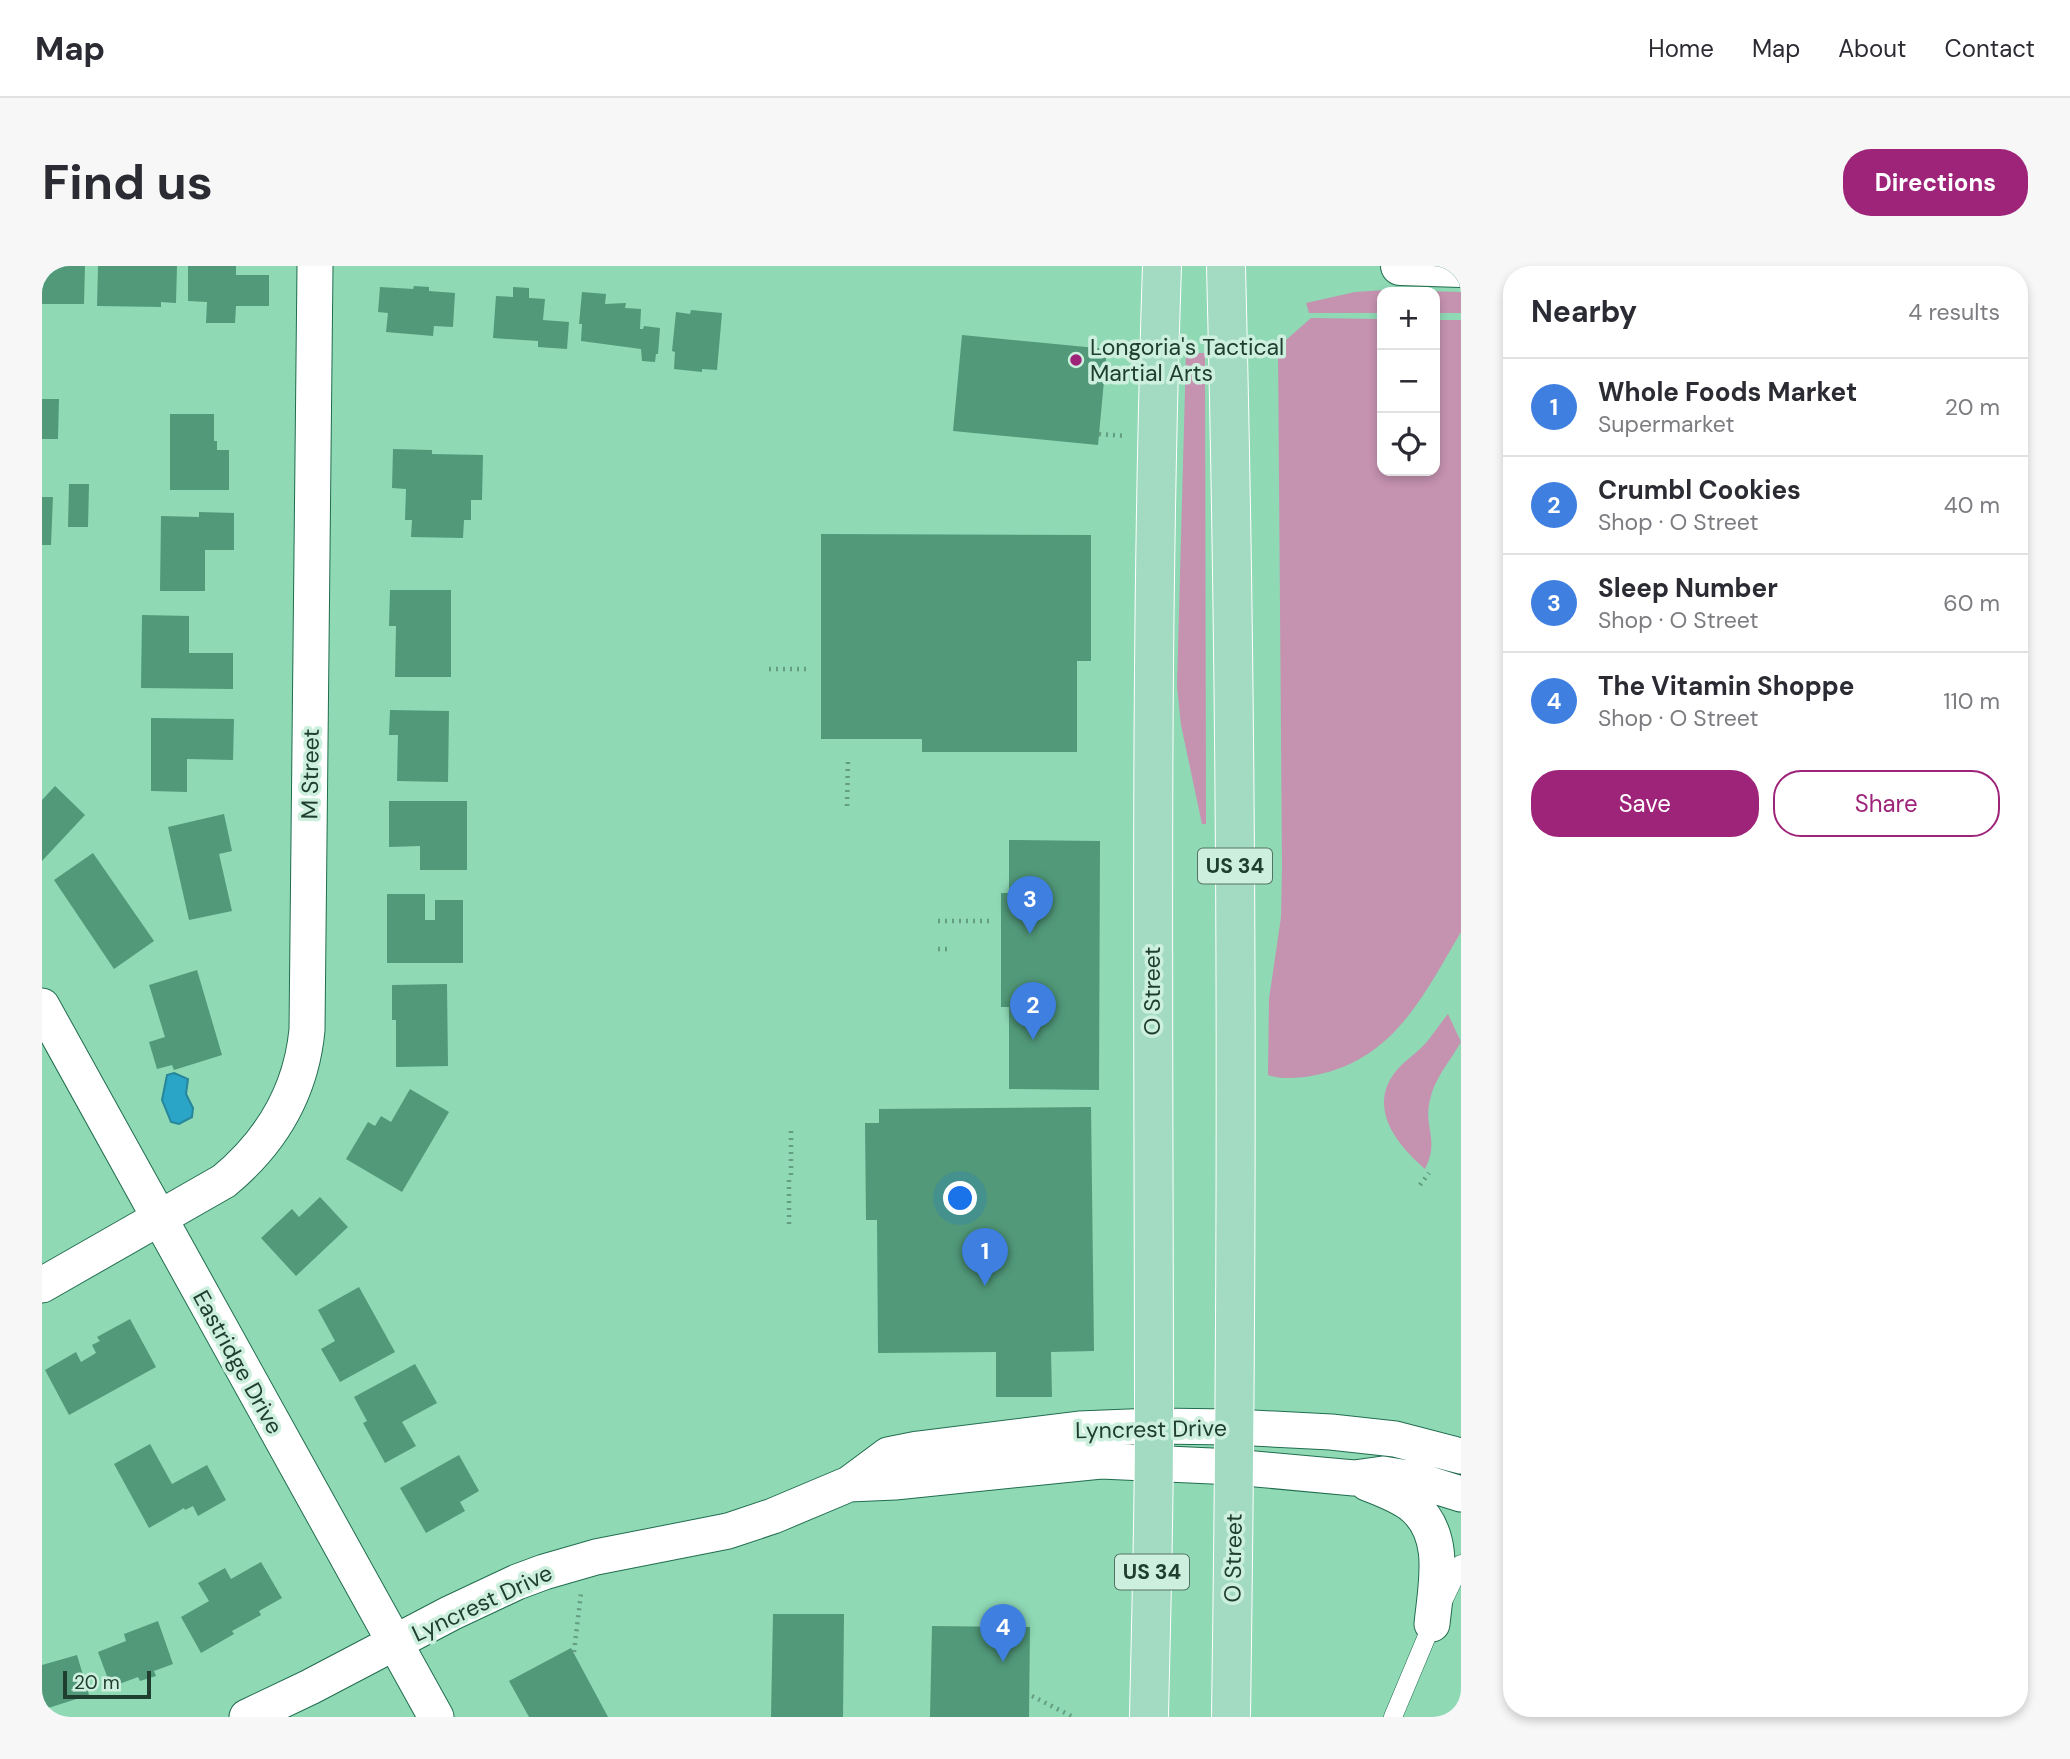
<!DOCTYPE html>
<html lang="en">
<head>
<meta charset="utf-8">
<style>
  :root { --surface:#fff; --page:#f7f7f7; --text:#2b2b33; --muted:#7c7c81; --line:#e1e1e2; --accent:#9e247a }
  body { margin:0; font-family:"DM Sans",sans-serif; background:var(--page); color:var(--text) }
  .controls { position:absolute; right:21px; top:21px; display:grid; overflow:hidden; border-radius:14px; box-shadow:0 4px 10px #0003 }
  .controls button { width:63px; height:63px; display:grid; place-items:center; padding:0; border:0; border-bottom:2px solid var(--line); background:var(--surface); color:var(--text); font:35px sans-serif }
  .scale { position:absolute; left:21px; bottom:18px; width:88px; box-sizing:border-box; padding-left:7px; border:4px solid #203e30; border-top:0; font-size:19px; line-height:24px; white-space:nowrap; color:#203e30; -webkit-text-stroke:5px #cdf0de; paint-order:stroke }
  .you { position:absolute; left:919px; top:933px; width:24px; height:24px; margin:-18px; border:5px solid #fff; border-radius:50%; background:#1a73e8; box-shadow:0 0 0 10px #1a73e833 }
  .badge { display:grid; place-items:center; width:46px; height:46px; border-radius:50%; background:var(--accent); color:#fff; font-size:23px; font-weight:700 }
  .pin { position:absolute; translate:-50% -58px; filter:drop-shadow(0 2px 4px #0008) }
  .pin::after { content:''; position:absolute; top:37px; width:24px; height:21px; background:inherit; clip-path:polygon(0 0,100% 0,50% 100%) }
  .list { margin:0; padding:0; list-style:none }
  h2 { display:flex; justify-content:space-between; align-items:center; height:91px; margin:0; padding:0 28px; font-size:30px }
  h2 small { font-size:23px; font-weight:400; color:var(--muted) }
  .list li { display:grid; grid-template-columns:46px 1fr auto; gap:21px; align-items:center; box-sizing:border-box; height:98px; padding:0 28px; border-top:2px solid var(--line) }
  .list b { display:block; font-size:26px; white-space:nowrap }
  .list p { margin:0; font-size:23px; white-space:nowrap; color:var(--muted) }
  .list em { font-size:23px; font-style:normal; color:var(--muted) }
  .actions { display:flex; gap:14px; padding:21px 28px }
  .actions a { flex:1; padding:16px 0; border:2px solid var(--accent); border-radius:28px; text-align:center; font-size:24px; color:var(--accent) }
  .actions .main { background:var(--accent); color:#fff }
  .icon { flex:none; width:38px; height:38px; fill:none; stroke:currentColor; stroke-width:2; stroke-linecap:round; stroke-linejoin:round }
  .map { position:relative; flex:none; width:1419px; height:1451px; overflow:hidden; border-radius:28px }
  header { display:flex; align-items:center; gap:42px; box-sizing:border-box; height:98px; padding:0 35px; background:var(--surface); border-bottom:2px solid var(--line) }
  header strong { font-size:33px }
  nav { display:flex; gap:38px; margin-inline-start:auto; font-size:24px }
  .intro { display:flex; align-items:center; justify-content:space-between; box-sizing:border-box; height:168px; padding:0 42px }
  h1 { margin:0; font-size:49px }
  .button { padding:18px 32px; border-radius:28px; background:var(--accent); color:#fff; font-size:24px; font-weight:700 }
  main { display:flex; gap:42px; padding:0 42px }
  aside { flex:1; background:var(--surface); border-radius:28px; box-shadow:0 4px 10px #0003 }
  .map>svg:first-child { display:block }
  .green { fill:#c592b0 }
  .water { fill:#2aa5c8; stroke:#27869a; stroke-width:2 }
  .building { fill:#519979 }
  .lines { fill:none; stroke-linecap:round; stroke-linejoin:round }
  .lane-casing { stroke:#216d4e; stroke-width:19 }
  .street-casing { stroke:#216d4e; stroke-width:37 }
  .secondary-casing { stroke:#216d4e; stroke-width:40 }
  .primary-casing { stroke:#fff; stroke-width:40 }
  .path { stroke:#649d82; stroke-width:4.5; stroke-dasharray:2 5; stroke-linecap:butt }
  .lane { stroke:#fff; stroke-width:18 }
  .street { stroke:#fff; stroke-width:35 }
  .secondary { stroke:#fff; stroke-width:38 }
  .primary { stroke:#a2dbc2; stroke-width:38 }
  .poi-dot { fill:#9e247a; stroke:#cdf0de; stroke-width:2.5 }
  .labels { text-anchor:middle; stroke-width:7; stroke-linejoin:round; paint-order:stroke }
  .shield { fill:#cdf0de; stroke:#547364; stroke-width:2 }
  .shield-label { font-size:21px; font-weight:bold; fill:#203e30 }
  .poi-label { font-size:23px; fill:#203e30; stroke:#cdf0de; text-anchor:start }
  .street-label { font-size:23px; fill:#203e30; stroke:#cdf0de }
</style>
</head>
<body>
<header>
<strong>Map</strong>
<nav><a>Home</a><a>Map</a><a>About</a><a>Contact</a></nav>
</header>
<div class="intro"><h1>Find us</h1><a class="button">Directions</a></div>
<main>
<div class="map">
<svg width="1419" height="1451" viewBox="0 0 1419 1451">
  <rect width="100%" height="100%" fill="#8fd9b5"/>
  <!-- green -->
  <path class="green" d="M1344,24L1419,26V47H1393V26H1340V47H1267L1264,37L1313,26Z
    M1269,52L1340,53V205H1393V54H1419V666C1382,728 1353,793 1274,809C1259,812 1239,814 1226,809L1227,733L1239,651L1240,602L1236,81Z
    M1144,87H1163L1164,558H1160L1139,459L1135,420Z
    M1406,748L1419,776C1408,795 1392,813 1388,834C1381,862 1398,873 1383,903C1354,878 1325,841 1354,805C1362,795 1374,788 1383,778C1391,769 1398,757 1406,748Z"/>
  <!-- water -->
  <path class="water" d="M132,807L146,813L144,828L151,842L150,851L137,858L129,856L120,834L125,809Z"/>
  <!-- building -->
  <path class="building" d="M0,0H43L42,38H0Z
    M56,0H135L134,37L119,36V41L55,40Z
    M146,0H194V9H227V40H194L193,57H164L165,36L146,35Z
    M372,20L387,21V25L413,27L411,61L392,60L391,70L344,66L346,47L336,46L338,21L371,23Z
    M471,21L487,22V32L503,33L501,54L527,56L525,83L496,81V75L451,72L454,30L471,31Z
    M540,26L564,28L563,38L584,37L583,42L599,43L598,63H601L602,60L618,62L616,88H614L613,96L600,95L599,83L539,75L540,58H537Z
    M649,44L680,47L675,104L660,103V106L632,103L633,86L630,85L634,46L648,48Z
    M920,69L1065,83L1056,179L911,165Z
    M0,133H17L16,173H0Z
    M128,148H172V175H175V184H187V224H128Z
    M351,183L390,184V188L441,189L440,234H429V254H422L421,272L369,271L370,254H363L364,223L350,222Z
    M27,218H47L46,261H26Z
    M0,231H11L9,279H0Z
    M157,246L192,247V284H163V325H118L119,250L157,251Z
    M779,268L1049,269V395H1035V486H880V473H779Z
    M348,324H409V411H353L354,360H347Z
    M100,349L147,350V387H191V423L99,422Z
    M348,444L407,445L406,516L355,515L356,469H347Z
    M109,452L192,453L191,494L145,493V526L109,525Z
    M13,520L43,549L0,595V534Z
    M347,535H425V604H378V580L347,581Z
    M182,548L190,585L177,588L190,645L147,654L126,561Z
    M967,574L1058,575L1057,824L967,823V741H959V627H967Z
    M51,587L112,675L72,703L12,614Z
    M345,628H383V654H393V634H421V697H345Z
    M155,704L180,789L132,804L130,799L115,803L107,776L123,771L107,719Z
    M405,718L406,800L354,801V754H350V719Z
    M368,823L407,846L360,926L304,893L326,856L333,860L339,850L349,856Z
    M1049,841L1052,1085L1009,1086L1010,1131H954V1086L836,1087L835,954H824L823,857H837V843Z
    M278,931L306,961L254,1010L219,972L250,943L257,951Z
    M317,1021L353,1086L298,1116L279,1083L293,1075L276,1044Z
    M88,1053L114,1101L27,1149L3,1104L34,1086L39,1096L54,1087L50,1079L58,1075L55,1071Z
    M373,1098L395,1137L360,1156L374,1180L343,1197L321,1157L325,1155L312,1131Z
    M108,1178L130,1218L165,1199L184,1234L156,1250L151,1240L143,1244L142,1242L107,1262L72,1198Z
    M417,1189L437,1225L418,1236L423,1245L384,1267L358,1222Z
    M219,1296L240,1332L217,1345L219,1349L190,1365L192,1368L159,1387L139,1351L167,1335L156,1317L183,1302L189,1313Z
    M731,1348H802L801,1451H729Z
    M116,1355L131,1398L112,1405L114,1410L98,1415L96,1411L69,1421L56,1386L84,1375L82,1368Z
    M890,1360L988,1361L987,1451H888Z
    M529,1382L566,1451H487L467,1415Z
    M35,1389L47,1429L0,1444V1399Z"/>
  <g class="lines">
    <!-- lane casing -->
    <g class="lane-casing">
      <path id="lane" d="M1351,1451L1390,1358L1419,1298"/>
    </g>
    <!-- street casing -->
    <g class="street-casing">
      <path id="street" d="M0,740L394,1451
        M0,1019L182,915C229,876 259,826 265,764L273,0
        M1325,1217C1340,1223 1357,1229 1370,1239C1406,1268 1394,1318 1390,1358
        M807,1218L853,1216L1059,1195L1192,1201L1312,1212L1341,1208L1371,1213L1419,1228
        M205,1451L268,1421L409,1347L475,1316L502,1306L554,1291L686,1265L731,1250L807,1218L846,1189L876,1183L1037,1163L1112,1160L1192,1161L1289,1166L1353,1173L1419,1190"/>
    </g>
    <!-- secondary casing -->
    <g class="secondary-casing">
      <path id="secondary" d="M1358,0L1419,2"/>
    </g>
    <!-- primary casing -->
    <g class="primary-casing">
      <path id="primary" d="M1184,0C1196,484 1196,967 1189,1451
        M1107,1451C1109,1354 1112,1257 1112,1159C1112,773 1107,387 1120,0"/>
    </g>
    <!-- path -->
    <path class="path" d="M1057,168L1083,170
      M727,403H766
      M805,540L806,495
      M896,655H949
      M896,683H906
      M749,865V911
      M1378,919L1387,907
      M747,958V911
      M532,1386L539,1327
      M990,1430L1031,1451"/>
    <!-- lane -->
    <use href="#lane" class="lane"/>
    <!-- street -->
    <use href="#street" class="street"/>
    <!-- secondary -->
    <use href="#secondary" class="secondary"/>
    <!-- primary -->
    <use href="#primary" class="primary"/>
  </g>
  <!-- markers -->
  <circle class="poi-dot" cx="1034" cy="94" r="7"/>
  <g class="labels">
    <!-- shield labels -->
    <g class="shield">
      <rect x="1156" y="582.5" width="74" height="35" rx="5"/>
      <rect x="1073" y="1288.5" width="74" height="35" rx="5"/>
    </g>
    <g class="shield-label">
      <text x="1193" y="607">US 34</text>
      <text x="1110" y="1313">US 34</text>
    </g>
    <!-- poi labels -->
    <g class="poi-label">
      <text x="1048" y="89">Longoria's Tactical<tspan x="1048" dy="26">Martial Arts</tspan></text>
    </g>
    <!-- street labels -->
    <g class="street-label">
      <text transform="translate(268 508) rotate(-89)" y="8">M Street</text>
      <text transform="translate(1110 725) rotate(-90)" y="8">O Street</text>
      <text transform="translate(196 1096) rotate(61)" y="8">Eastridge Drive</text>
      <text transform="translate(1109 1163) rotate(-1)" y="8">Lyncrest Drive</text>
      <text transform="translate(1191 1292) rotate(-89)" y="8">O Street</text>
      <text transform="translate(440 1337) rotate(-25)" y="8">Lyncrest Drive</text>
    </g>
  </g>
</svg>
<div class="controls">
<button>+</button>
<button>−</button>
<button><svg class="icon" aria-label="locate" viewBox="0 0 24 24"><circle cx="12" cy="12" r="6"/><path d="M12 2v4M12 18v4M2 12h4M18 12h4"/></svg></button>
</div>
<div class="scale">20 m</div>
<div class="you"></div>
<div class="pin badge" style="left:943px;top:1020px;background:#3f7fe0">1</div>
<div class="pin badge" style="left:991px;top:774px;background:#3f7fe0">2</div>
<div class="pin badge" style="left:988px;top:668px;background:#3f7fe0">3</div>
<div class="pin badge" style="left:961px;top:1396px;background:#3f7fe0">4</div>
</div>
<aside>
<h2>Nearby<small>4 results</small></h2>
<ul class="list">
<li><span class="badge" style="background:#3f7fe0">1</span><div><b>Whole Foods Market</b><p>Supermarket</p></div><em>20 m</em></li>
<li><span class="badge" style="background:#3f7fe0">2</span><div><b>Crumbl Cookies</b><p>Shop · O Street</p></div><em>40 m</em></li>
<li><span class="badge" style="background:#3f7fe0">3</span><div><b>Sleep Number</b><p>Shop · O Street</p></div><em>60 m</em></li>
<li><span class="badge" style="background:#3f7fe0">4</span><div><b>The Vitamin Shoppe</b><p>Shop · O Street</p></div><em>110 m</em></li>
</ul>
<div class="actions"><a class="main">Save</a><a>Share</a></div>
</aside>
</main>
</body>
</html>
